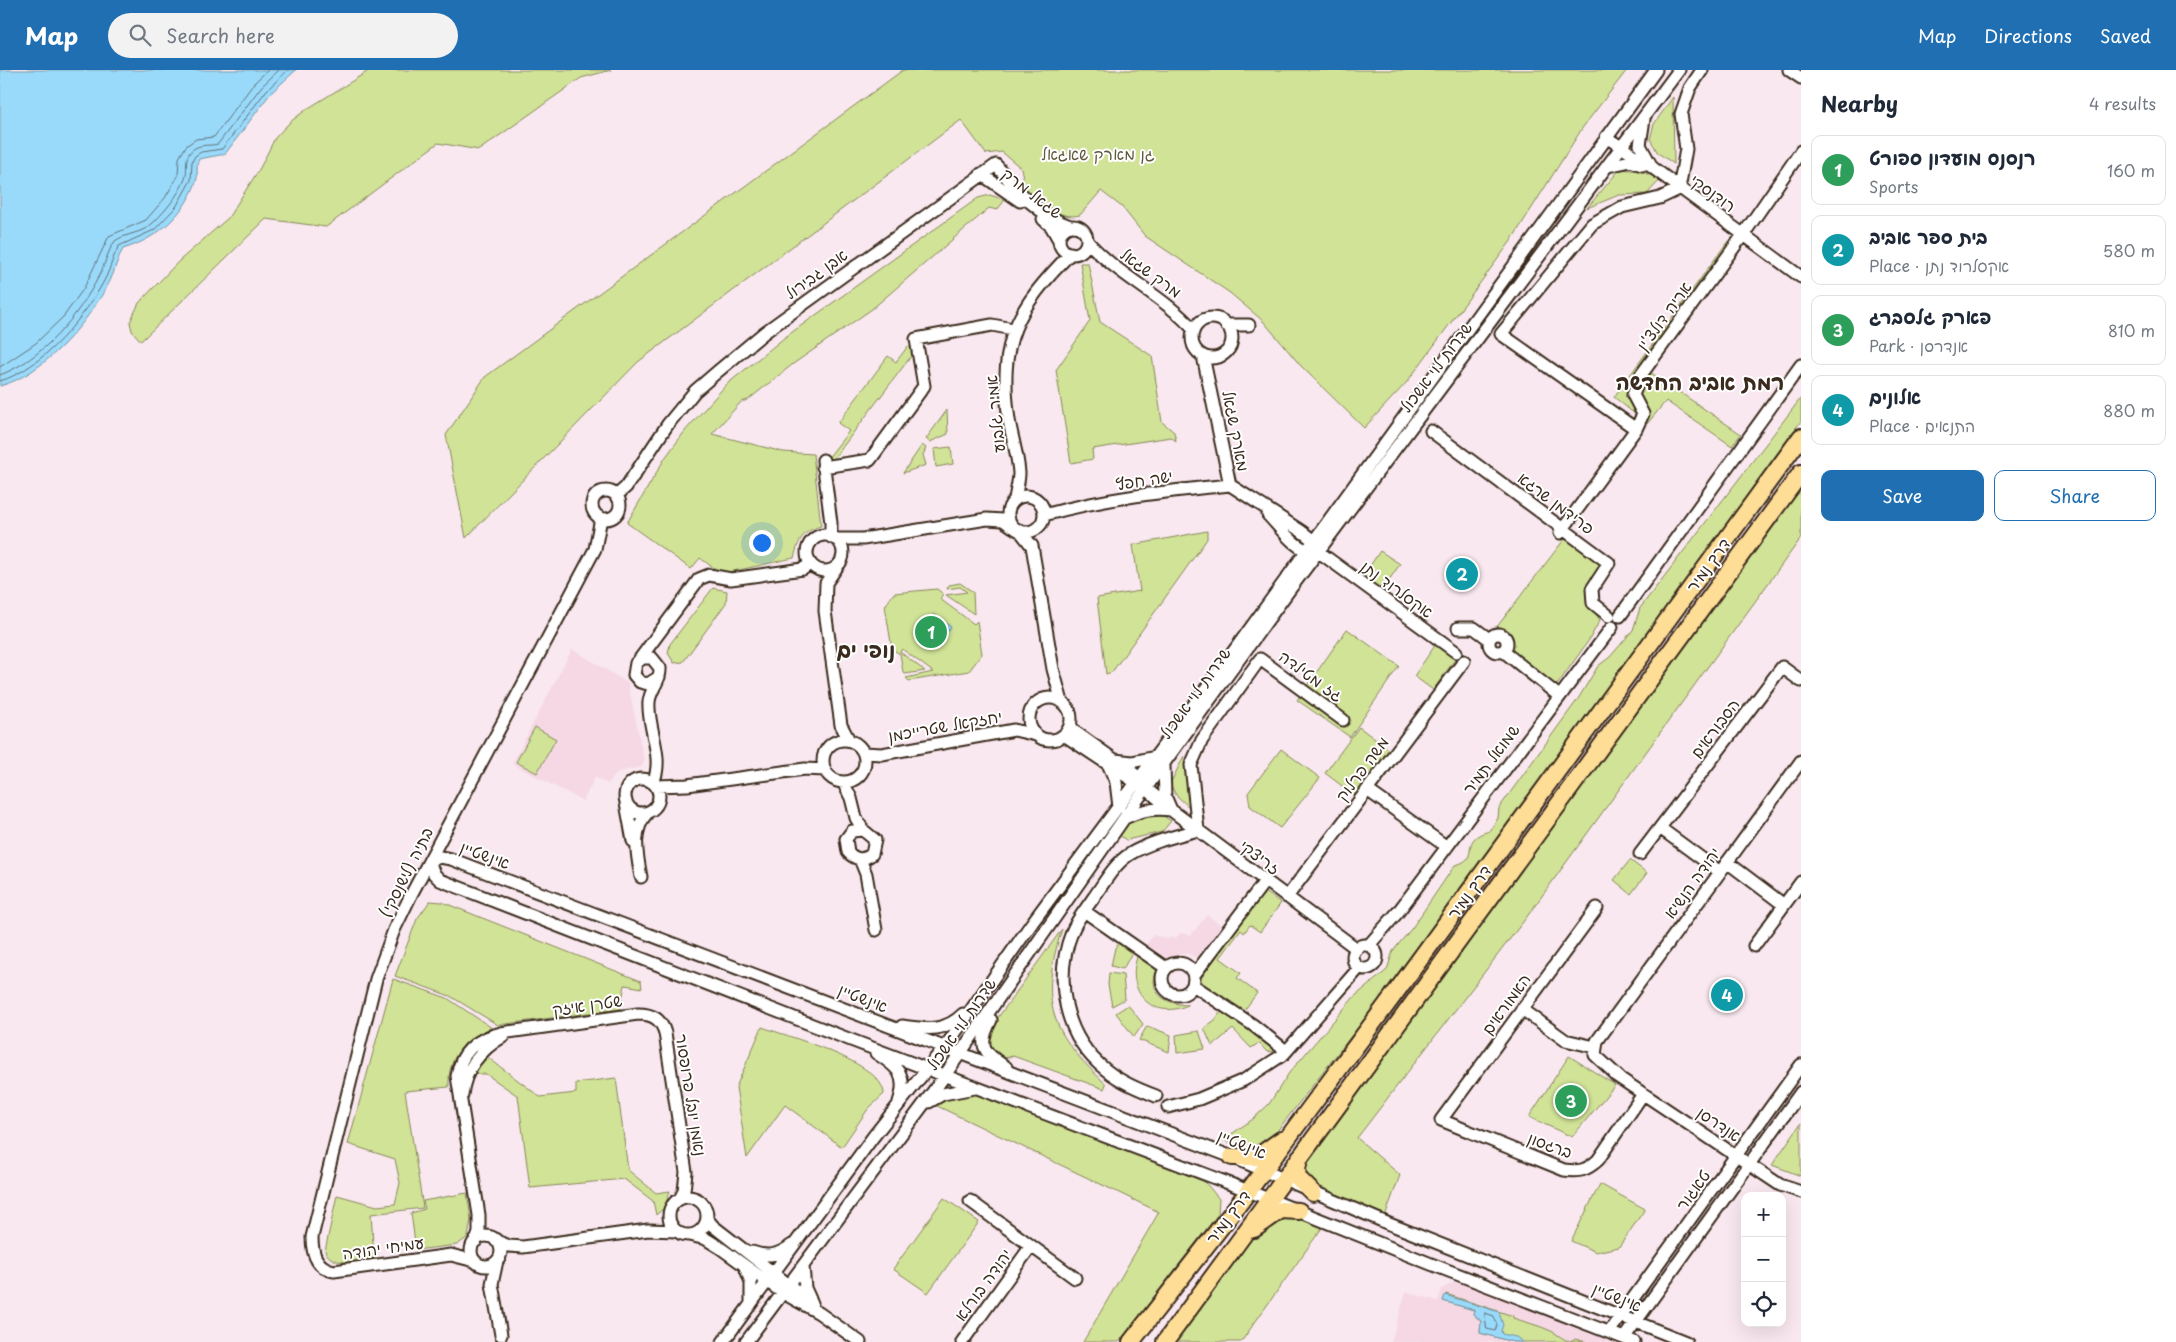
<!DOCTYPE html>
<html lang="en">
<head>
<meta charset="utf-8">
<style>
  :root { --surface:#fff; --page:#f2f2f3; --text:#1f2937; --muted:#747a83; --line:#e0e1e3; --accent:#1f6fb2 }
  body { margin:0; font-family:"Playpen Sans","Playpen Sans Hebrew",sans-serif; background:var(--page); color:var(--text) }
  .controls { position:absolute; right:15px; bottom:15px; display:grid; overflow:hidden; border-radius:10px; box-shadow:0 5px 20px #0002 }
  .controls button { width:45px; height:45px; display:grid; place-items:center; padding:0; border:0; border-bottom:1px solid var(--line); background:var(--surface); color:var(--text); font:25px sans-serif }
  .you { position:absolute; left:761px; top:472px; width:18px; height:18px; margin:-12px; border:4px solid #fff; border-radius:50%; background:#1a73e8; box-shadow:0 0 0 8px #1a73e833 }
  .badge { display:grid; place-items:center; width:32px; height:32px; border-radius:50%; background:var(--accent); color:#fff; font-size:16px; font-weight:700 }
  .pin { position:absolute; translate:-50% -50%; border:2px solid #fff; box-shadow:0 1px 5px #0006 }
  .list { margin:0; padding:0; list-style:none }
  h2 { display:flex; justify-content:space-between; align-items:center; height:65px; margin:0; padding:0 20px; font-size:21px }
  h2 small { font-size:16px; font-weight:400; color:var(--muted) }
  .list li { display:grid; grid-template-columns:32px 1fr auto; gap:15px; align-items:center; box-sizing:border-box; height:70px; margin:0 10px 10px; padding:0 10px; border:1px solid var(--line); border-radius:10px }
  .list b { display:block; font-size:19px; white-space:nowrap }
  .list p { margin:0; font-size:16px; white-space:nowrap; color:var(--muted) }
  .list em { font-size:16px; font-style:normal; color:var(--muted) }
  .actions { display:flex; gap:10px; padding:15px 20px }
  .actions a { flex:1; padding:11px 0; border:1px solid var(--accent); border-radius:10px; text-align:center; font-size:18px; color:var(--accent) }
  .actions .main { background:var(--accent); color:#fff }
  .icon { flex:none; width:28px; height:28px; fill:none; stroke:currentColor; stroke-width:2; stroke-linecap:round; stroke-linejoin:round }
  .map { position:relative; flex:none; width:1801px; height:1272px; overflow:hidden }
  header { display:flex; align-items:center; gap:30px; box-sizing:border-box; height:70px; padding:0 25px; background:var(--accent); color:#fff }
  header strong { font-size:24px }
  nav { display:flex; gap:28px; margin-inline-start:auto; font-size:18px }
  .search { width:350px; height:45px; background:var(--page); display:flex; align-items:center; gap:12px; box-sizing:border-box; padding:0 18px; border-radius:28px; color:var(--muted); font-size:19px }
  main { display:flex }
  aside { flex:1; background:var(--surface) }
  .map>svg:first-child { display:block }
  .built { fill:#f5d8e4 }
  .green { fill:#d1e397; stroke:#86865a }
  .water { fill:#99dafb; stroke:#7394a3 }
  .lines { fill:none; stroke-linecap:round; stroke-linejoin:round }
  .shore { stroke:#617076; stroke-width:1 }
  .minor-casing { stroke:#3b2a1e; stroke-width:15 }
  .highway-casing { stroke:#3b2a1e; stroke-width:20 }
  .minor { stroke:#fff; stroke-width:11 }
  .highway { stroke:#fedd96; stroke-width:16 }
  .labels { text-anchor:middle; stroke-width:4; stroke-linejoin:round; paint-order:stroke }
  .park-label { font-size:16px; fill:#60583c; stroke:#fff }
  .street-label { font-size:16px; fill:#3b2a1e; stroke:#fff }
  .district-label { font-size:21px; font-weight:bold; fill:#3b2a1e; stroke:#fff }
</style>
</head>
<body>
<header>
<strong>Map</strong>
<div class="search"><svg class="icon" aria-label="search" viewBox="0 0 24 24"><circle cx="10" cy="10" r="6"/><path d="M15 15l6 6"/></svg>Search here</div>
<nav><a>Map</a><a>Directions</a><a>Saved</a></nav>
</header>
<main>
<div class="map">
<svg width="1801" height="1272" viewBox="0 0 1801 1272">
  <rect width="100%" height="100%" fill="#f9e8ef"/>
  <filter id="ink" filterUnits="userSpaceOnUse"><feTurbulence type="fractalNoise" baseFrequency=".02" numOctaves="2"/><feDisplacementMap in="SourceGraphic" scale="10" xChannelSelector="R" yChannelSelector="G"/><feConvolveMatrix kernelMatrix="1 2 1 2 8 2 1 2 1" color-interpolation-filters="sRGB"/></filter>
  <g filter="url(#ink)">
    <!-- built -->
    <path class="built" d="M572,579L628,613L644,690L642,697L618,702L608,714L595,707L583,731L512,694Z
      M1207,845L1222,856L1197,889L1187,883L1182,884L1173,892L1146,875L1153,865L1169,869L1171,867L1174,869L1181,863L1191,865Z
      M1452,1213H1461L1472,1216L1619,1272H1391L1406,1222L1438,1231L1442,1219Z"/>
    <!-- green -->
    <path class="green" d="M370,0H611L581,8L479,80L438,73L326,157L266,149L141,271L132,261L130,252L139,233L179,191L228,148L260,98L275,68L290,52L307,39Z
      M903,0H1627L1583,57L1511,171L1407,312L1364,358L1301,296L1263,251L1230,223L1145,166L1122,137L1101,121L1080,145C1059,150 1041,133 1026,121L1021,98L1002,82L986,84L961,50L638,292L466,468L446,365L485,307Z
      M1673,27L1674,94L1658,83L1650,69L1654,54Z
      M1620,99L1641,101L1660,110L1647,124L1619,125L1587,138Z
      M990,125L1005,130L997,140L989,138L872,239L793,294L748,330L741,332L712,364L783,382L813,384L821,456C801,462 799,470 794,488C782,490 730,503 724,502C715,500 707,493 700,488L691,499L627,453L665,388L685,361L726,315L784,268L978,128Z
      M1728,171L1739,179L1650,302L1741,364L1732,376L1666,331L1647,354L1614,327Z
      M1080,193H1088L1100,252L1152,286L1162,352L1174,362L1176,371L1171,367L1092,379L1093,389L1071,393L1056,300L1090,251Z
      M908,276L915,281L832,391L828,388L849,361L838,353L888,286L896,292Z
      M1801,328V351L1401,902L1267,1074C1254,1083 1236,1075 1223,1070L1253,1049L1269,1034L1289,1003L1354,927L1387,900L1393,881L1412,858L1455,795C1483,789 1456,769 1490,761L1498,748L1499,738L1578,629L1598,596L1610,587L1633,560L1640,538Z
      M947,340L948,364L930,372L926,369Z
      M922,375L926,378L923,385L926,395L903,403Z
      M951,377L953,394L936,397L934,379Z
      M1801,412V468L1526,848L1357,1068L1400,1105L1384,1149L1313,1119L1301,1096Z
      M1207,461V469L1112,602L1106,604L1097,528L1140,521L1133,475Z
      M1566,467L1599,494L1589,534L1600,550L1589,570L1555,618L1512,585V572L1505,560L1496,558Z
      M1380,481L1400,494L1380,523L1361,509Z
      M960,513L973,522L974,544L946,525L967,522L960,517L947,519L949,515Z
      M713,518L727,521L726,533L683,592L674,593L668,583L670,574Z
      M937,519L943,524L940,529L974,554L977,551L982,584L969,601L909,611L906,608L933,602L902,579L900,582L925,601L905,604L903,602L900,584L892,579L885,536L894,523Z
      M1347,559L1399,596L1350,667L1297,630Z
      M1436,574L1456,588L1433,620L1414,606Z
      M535,657L556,669L537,703L516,692Z
      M1359,657L1400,688L1366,734L1325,703Z
      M1281,679L1320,708L1280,758L1250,736L1248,723Z
      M1184,686L1189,737L1176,725L1170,714Z
      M1159,743L1171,751L1162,762L1126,770L1119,765L1133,748Z
      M1630,790L1647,803L1631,824L1614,810Z
      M1264,821L1281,833L1260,862L1250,855L1244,863L1241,860L1220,888L1241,903L1237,908L1257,923L1243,942L1199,911Z
      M430,831L442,832L641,911L642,918L625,915L620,939L498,955L450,926L395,906L417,849Z
      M1062,859C1038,933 1051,963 1106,1014L1104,1019L1013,986L1005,988L989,976V960Z
      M1121,870L1134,879L1123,899L1111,896L1115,878Z
      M1139,882L1159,895C1145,921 1163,934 1188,935C1150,952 1123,918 1139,882Z
      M1109,903L1123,905L1125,929L1112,936L1108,915Z
      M393,909L447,928L492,958C465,968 447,987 449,1017L405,1021L423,1138L371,1144L374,1189C360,1191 332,1198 325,1181L337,1125L377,1136L395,1134L400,1113L395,1089L348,1074Z
      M1128,935L1143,954L1134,967L1116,943Z
      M1223,939L1274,981L1267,982L1259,973L1251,978L1233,959L1212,976L1204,958L1215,950Z
      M1147,956L1171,965L1169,982L1139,970Z
      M762,957C789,967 883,992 884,1024L868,1039L842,1077L785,1035L747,1088L736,1017Z
      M1199,961L1205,979L1177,983L1176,965Z
      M486,986L540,1027L576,1023V1013L616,1008L628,1100L656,1123L670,1121L664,1138L656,1145L653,1131L624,1109L530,1118L518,1026L486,1004H473Z
      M1569,986L1615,1015L1572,1067L1529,1047Z
      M971,1022L1183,1100L1205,1112L1219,1129L1218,1144L1119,1272H1083L1159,1142L933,1034L940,1028Z
      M1801,1053V1106L1772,1095Z
      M1600,1114L1645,1139L1619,1177L1596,1182L1571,1171Z
      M467,1123L471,1149L468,1167L457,1175L416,1180L411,1143L425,1139L423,1131Z
      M944,1128L979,1152L928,1223L893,1199Z
      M1295,1144L1324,1155L1241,1272H1173L1243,1173L1263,1155Z
      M1446,1224L1513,1246V1248C1525,1252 1538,1255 1551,1261C1558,1264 1563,1270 1571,1272L1575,1269L1586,1272H1513L1480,1263L1481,1251L1473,1244L1474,1240L1443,1231Z"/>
    <!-- water -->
    <path class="water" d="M0,0H296L270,24L225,84L199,89C195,97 199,104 196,112C184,146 156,169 123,179C117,188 115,201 110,211C89,251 45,304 0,316Z
      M934,544L951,557L934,580L920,570L932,554L929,552Z
      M1445,1225L1499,1242L1503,1255L1501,1261L1502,1264L1516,1267L1523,1272H1513L1480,1263L1481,1251L1473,1244L1474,1240L1443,1231Z"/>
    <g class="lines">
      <!-- shore -->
      <path class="shore" d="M0,297L36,273L64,246L84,218L109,166L146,150L165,128L178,106L179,88L186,76L196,69L214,67L255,12L268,0
        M0,305C43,289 79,245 99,206C105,195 107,182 115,171C126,163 142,164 153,153C166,140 178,126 185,109C189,98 182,86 195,78C202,74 211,76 218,74L261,17L279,0
        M0,311C42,299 87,245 106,207C111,197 113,185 119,176L154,160L176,137L191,110L192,92L195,86L201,82L222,79L266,21L288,0
        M1485,1243L1494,1246L1497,1255L1495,1261L1487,1259Z"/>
      <!-- minor casing -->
      <g class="minor-casing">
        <path id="minor" d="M1789,0L1801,8
          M1644,49L1640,75L1652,97
          M1606,67L1653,98L1801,207
          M1608,96L1631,91L1642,95
          M981,104L1020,131
          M1043,149L1051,156L1059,170
          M1059 170a14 14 0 1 1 28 0a14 14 0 1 1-28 0Z
          M1087,171C1118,206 1163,225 1194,260
          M1192 268a20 20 0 1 1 40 0a20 20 0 1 1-40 0Z
          M1226,255H1249
          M1203,286L1230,415
          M1636,359L1501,264L1592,154L1622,137L1660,128L1679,119L1686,79L1681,44L1690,18L1702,0
          M1431,361L1609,493L1592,519L1593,533L1609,546
          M823,390L831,453V467
          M823,397L870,390L924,316L916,269L992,255L1013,259
          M1230,415L1301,461L1314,471L1319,482L1456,582
          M592 435a14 14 0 1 1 28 0a14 14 0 1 1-28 0Z
          M1008 444a18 18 0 1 1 36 0a18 18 0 1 1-36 0Z
          M616,426L626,417L668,354L695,321L717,302L765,262L996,95C1018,121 1036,144 1070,156
          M1015,430C1016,421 1019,412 1019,403C1018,386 1012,368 1009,350C998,271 1016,239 1071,183
          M1044,445C1104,428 1168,421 1230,415
          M1268,445C1280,457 1295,480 1313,482
          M1021,462L1032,476L1053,599L1062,632
          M1560,463L1636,359L1643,344L1633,325L1641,305L1743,165L1801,81
          M807 483a18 18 0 1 1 36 0a18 18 0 1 1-36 0Z
          M835,469H863L987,449L1003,450L1013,457
          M837,497L826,513L825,541L841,655L849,670
          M1620,546L1801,295
          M1458,558H1474L1489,569
          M1489 573a9 9 0 1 1 18 0a9 9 0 1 1-18 0Z
          M1503,581L1559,626
          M639,590L699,509L709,505L731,509L803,499L810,494
          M1029 649a21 21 0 1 1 42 0a21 21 0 1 1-42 0Z
          M1070,654L1074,661L1140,708L1147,719L1171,740L1357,879
          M1062,666L1067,667L1141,716
          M823 691a21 21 0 1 1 42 0a21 21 0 1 1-42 0Z
          M864,683L882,684L1014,660L1036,665
          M1115,690L1132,692L1155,687
          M1109,696L1116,712L1119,737
          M625 726a17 17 0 1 1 34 0a17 17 0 1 1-34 0Z
          M843,712L851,728L856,748L863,760L875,770L872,784C863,791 855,790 848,782L846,769L852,761L863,760
          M653,713C665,687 647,658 649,632C650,619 661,611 660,598L652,588H643L636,593L634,605L640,612L648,614L659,607
          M656,716L687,715L805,699L825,700
          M1367,720L1447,777
          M626,733L633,771
          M1127,747C1142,740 1154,738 1171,740L1165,726L1164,696
          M1660,758L1720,802
          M1640,784L1782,597L1801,611
          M860,789L866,804L876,860
          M1727,792L1784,835
          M641,807C637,785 631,760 648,742
          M1287,827L1464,591
          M1597,838L1441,1050L1564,1100C1579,1102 1586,1101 1598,1090L1643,1024
          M1084,841L1166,898
          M1353 887a12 12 0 1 1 24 0a12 12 0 1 1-24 0Z
          M1369,875L1398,842L1612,557
          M1754,876L1801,812
          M1162 909a16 16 0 1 1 32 0a16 16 0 1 1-32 0Z
          M1194,905L1265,811
          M1193,915L1253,955L1286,981
          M1522,939L1565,970L1595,977
          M991,950C978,975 982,982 1006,997
          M902,956C926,959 944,963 963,944
          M876,983C898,997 908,1005 899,1032
          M1615,1005L1780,1115L1801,1122
          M1621,1009L1595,985L1597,971L1801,691
          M462,1025C465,999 481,979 504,966
          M1156,1026C1138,1019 1121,1012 1106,1000C1065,968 1053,910 1072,862C1077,849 1086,839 1094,827C1104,813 1115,793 1130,784C1150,772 1176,766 1198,760L1191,695L1202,670L1260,589L1343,650
          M929,1032L943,1024L975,1018
          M1168,1037L1199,1029L1244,1010L1284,984L1359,898
          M669 1146a19 19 0 1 1 38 0a19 19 0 1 1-38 0Z
          M970,1131L1075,1208
          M707,1149L713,1156L812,1233
          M689,1165L706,1169L719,1177L783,1223L819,1243L860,1272
          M471 1181a15 15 0 1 1 30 0a15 15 0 1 1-30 0Z
          M476,1171L479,1163V1145L457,1006C461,981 478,968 501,963L638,944C653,944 661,949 665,963L686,1102L684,1121L680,1129
          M496,1171L509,1176L523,1177L648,1160L677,1161
          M752,1182C769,1188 778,1185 792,1175
          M475,1191L451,1185L334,1201C316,1198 312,1183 312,1167L376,909L394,860L411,825L595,479L601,448
          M497,1191L492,1214L501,1265
          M745,1197L751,1212V1234
          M803,1197L805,1218L810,1229
          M1609,1262L1801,995
          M1624,1268L1801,1022
          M723,1272L873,1067L950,970L1032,853L1236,578L1656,0
          M746,1272L938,1015L1125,747L1290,519L1679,0
          M962,1272L1031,1176
          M1634,1272L1431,1194L1236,1116L851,970L440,810L434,804L429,791L440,787L451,789L1232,1087L1387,1153L1686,1272"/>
      </g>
      <!-- highway casing -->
      <g class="highway-casing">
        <path id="highway" d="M1232,1087H1257L1281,1070
          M1300,1087L1297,1098L1298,1108L1313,1123
          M1254,1159L1281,1140L1299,1141
          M1131,1272L1241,1131L1393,926L1801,367
          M1165,1272L1801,403"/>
      </g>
      <!-- minor -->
      <use href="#minor" class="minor"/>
      <!-- highway -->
      <use href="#highway" class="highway"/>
    </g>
  </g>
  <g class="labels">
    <!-- park labels -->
    <g class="park-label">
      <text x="1098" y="90">גן מארק שאגאל</text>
    </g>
    <!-- street labels -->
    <g class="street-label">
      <text transform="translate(1032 123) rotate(38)" y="6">שגאל מרק</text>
      <text transform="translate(1713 123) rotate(36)" y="6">רודנסקי</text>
      <text transform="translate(1151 203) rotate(36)" y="6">מרק שגאל</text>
      <text transform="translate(816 204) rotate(-36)" y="6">אבן גבירול</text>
      <text transform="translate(1664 246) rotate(-54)" y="6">אריה דולצ'ין</text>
      <text transform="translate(1436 297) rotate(-53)" y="6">שדרות לוי אשכול</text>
      <text transform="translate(995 344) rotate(-96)" y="6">אמיר גלבוע</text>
      <text transform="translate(1236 361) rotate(79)" y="6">מארק שגאל</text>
      <text transform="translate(1144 410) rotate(-9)" y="6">ישה חפץ</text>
      <text transform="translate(1556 433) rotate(37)" y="6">פרידמן שרגא</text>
      <text transform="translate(1708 495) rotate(-54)" y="6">דרך נמיר</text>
      <text transform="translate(1397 519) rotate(36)" y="6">אקסלרוד נתן</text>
      <text transform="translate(1311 606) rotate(36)" y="6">גז מטילדה</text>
      <text transform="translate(1195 623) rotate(-54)" y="6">שדרות לוי אשכול</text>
      <text transform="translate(945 656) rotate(-10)" y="6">יחזקאל שטרייכמן</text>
      <text transform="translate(1715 658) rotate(-53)" y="6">הסבוראים</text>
      <text transform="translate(1491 689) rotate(-53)" y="6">שמואל תמיר</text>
      <text transform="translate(1362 699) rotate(-53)" y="6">משה פרלוק</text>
      <text transform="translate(485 785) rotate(20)" y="6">אינשטיין</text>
      <text transform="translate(1260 787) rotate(37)" y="6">זריצקי</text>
      <text transform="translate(406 802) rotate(-63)" y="6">בתיה (לישנסקי)</text>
      <text transform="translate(1692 813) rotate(-54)" y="6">יהודה הנשיא</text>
      <text transform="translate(1469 822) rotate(-54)" y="6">דרך נמיר</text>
      <text transform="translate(863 928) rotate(21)" y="6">אינשטיין</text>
      <text transform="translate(1506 934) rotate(-54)" y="6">האמוראים</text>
      <text transform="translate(587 935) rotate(-8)" y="6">שטרן איזק</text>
      <text transform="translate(961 954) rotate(-55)" y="6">שדרות לוי אשכול</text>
      <text transform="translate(691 1025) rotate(81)" y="6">נאמן יובל פרופסור</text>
      <text transform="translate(1719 1054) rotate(34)" y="6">אנדרסן</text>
      <text transform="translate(1242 1074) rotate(22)" y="6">אינשטיין</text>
      <text transform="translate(1550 1075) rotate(20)" y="6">ברגסון</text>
      <text transform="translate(1693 1120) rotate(-54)" y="6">טאגור</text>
      <text transform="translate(1228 1147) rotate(-53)" y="6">דרך נמיר</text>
      <text transform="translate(383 1178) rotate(-8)" y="6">עמיחי יהודה</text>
      <text transform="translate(983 1215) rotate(-54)" y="6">יהודה בורלא</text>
      <text transform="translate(1617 1227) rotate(22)" y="6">אינשטיין</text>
    </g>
    <!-- district labels -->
    <g class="district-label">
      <text x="1700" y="320">רמת אביב החדשה</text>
      <text x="866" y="588">נופי ים</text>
    </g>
  </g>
</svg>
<div class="controls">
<button>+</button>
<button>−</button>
<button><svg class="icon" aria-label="locate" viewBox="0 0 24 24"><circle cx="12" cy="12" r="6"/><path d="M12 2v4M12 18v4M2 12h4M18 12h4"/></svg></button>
</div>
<div class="you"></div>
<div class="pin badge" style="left:931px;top:562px;background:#2e9e5b">1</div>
<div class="pin badge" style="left:1462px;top:504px;background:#0f9aa8">2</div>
<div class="pin badge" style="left:1571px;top:1031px;background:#2e9e5b">3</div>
<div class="pin badge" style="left:1727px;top:925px;background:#0f9aa8">4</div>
</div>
<aside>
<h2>Nearby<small>4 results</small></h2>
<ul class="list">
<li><span class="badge" style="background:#2e9e5b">1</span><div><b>רנסנס מועדון ספורט</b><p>Sports</p></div><em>160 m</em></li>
<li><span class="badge" style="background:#0f9aa8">2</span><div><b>בית ספר אביב</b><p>Place · אקסלרוד נתן</p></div><em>580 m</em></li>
<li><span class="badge" style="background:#2e9e5b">3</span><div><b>פארק גלסברג</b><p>Park · אנדרסן</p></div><em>810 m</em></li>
<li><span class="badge" style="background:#0f9aa8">4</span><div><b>אלונים</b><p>Place · התנאים</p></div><em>880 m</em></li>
</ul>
<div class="actions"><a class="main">Save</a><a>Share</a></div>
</aside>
</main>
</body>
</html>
